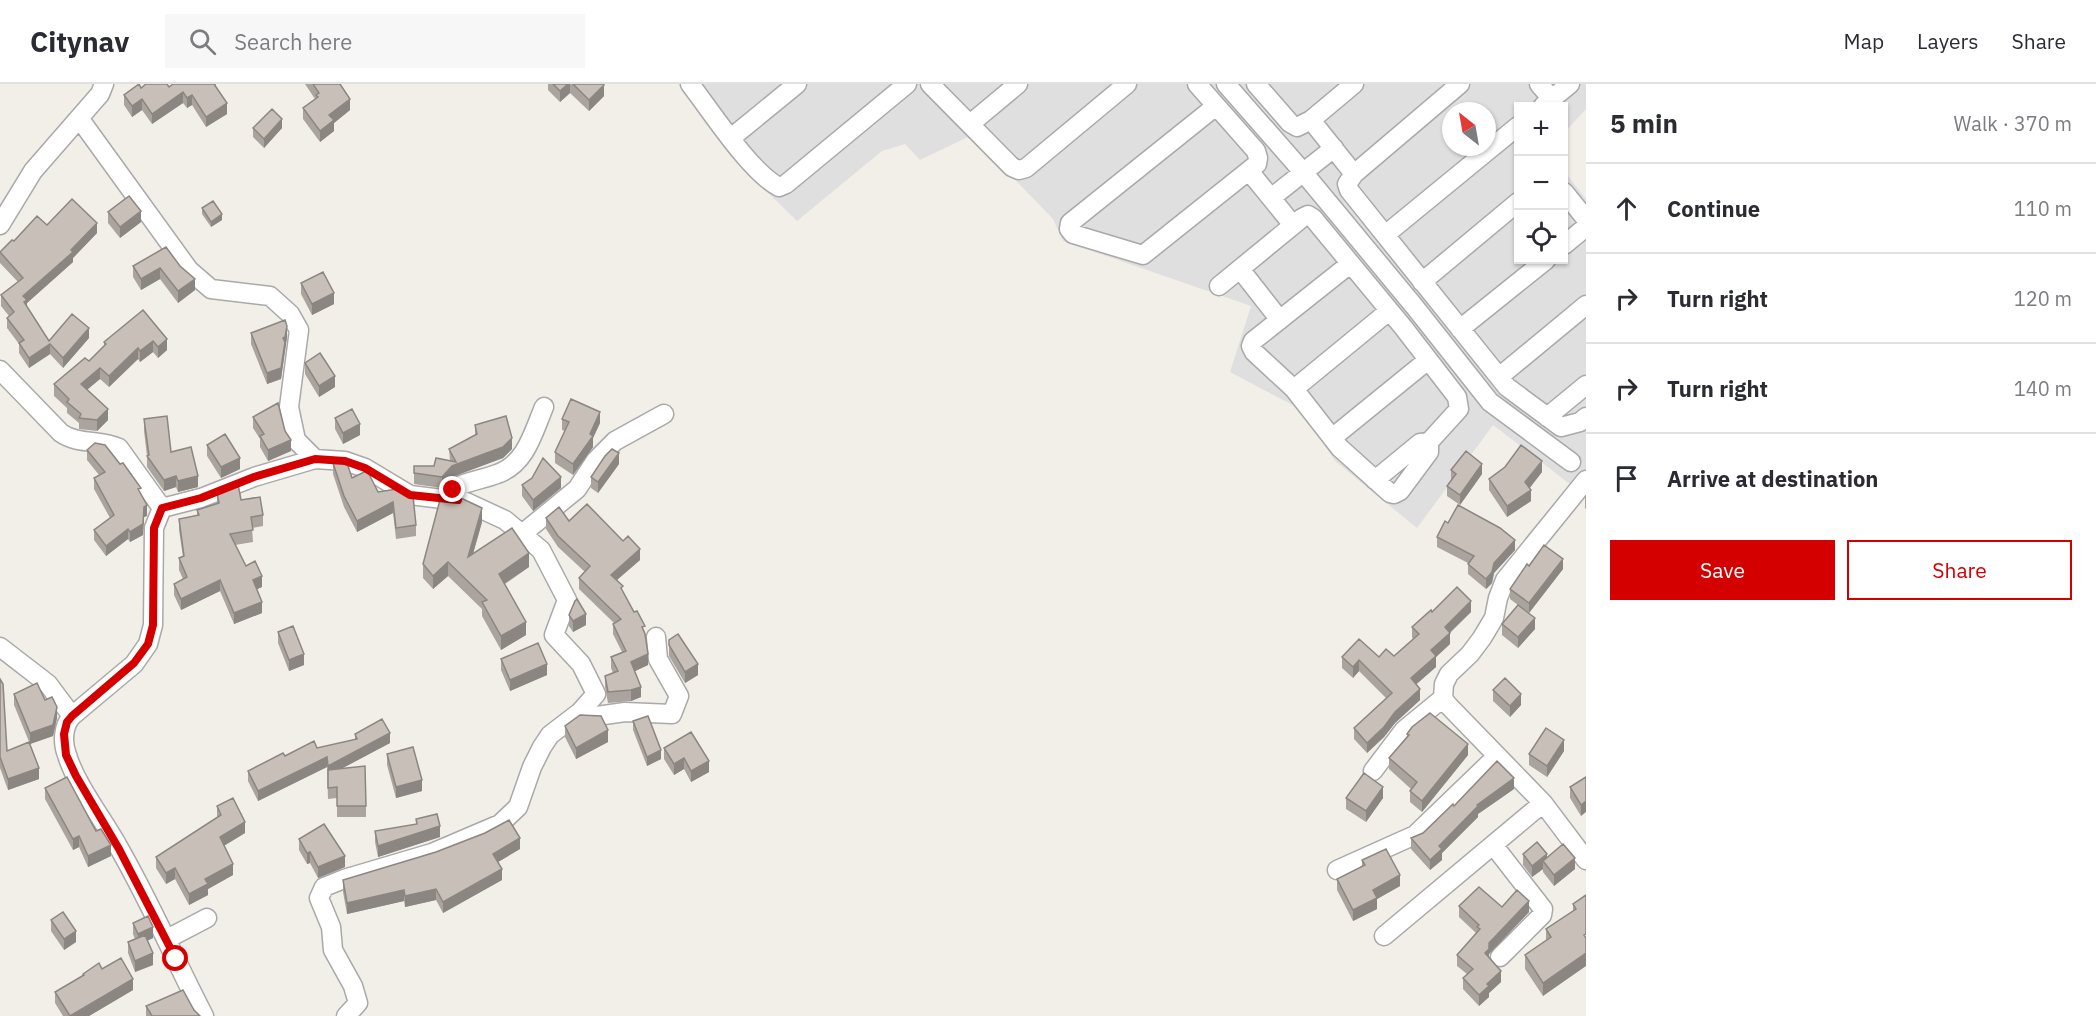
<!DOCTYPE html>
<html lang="en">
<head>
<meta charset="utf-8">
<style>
  :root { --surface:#fff; --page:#f7f7f7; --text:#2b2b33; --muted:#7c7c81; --line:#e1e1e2; --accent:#d40000 }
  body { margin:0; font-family:"IBM Plex Sans",sans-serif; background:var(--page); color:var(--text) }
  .controls { position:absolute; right:18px; top:18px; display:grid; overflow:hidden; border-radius:0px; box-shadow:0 2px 4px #0004 }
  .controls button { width:54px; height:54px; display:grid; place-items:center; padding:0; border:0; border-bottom:2px solid var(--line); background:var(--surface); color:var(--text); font:30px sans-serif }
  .compass { position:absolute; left:1442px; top:18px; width:54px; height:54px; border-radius:50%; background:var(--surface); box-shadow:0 2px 4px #0004; rotate:329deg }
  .stop { position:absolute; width:18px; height:18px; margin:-14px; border:4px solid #d40000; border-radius:50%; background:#fff }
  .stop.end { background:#d40000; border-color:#fff; box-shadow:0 2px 6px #0008 }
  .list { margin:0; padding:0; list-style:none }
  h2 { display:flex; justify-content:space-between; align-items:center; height:78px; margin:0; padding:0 24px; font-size:26px }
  h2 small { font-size:20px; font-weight:400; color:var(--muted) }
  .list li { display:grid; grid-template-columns:39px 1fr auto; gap:18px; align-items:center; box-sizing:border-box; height:90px; padding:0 24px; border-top:2px solid var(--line) }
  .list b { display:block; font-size:22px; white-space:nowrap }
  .list em { font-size:20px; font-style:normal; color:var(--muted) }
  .actions { display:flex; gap:12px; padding:18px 24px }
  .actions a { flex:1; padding:14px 0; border:2px solid var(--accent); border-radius:0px; text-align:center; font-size:21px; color:var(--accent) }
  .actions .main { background:var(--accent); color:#fff }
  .icon { flex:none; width:33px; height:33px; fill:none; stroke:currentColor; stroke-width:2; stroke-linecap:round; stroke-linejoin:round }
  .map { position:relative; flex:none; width:1586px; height:932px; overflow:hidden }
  header { display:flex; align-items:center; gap:36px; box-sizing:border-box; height:84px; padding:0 30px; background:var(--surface); border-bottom:2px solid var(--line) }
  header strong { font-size:28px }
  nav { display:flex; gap:33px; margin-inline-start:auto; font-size:21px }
  .search { width:420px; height:54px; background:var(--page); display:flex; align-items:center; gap:15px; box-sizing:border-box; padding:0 21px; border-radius:0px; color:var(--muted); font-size:22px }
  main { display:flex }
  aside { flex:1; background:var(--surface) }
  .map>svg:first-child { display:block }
  .residential { fill:#e0dfdf; fill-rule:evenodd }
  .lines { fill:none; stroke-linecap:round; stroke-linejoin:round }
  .minor-casing { stroke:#a9a9a9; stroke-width:21 }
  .minor { stroke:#fff; stroke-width:18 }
  .wall { fill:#aba49e }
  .shaded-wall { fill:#8b8681 }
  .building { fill:#c7bfb8; stroke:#8b8681; stroke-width:1.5 }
  .route { stroke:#d40000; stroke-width:8 }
</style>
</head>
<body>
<header>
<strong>Citynav</strong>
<div class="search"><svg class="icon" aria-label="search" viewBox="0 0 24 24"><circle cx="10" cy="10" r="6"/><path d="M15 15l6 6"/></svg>Search here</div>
<nav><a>Map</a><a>Layers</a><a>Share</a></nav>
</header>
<main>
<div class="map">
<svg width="1586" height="932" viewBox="0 0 1586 932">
  <rect width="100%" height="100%" fill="#f2efe9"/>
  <!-- residential -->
  <path class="residential" d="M678,0H1586V25L1564,49V22H1518V176H1564V87L1586,115V390L1575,404L1493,341L1417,444L1335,377L1300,325L1230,288L1251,222L1063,157L1053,135L972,51L920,76L905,60L882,67L797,137L743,84ZM1451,27H1487V63H1451Z"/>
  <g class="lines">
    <!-- minor casing -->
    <g class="minor-casing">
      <path id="minor" d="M690,0C711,27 750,88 779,103L786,100L907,0
        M930,0L1012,83L1019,86L1026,84L1127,0
        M1197,0L1256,67L1258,74L1257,80L1143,171L1073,150L1069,145L1070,139L1216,22
        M1226,0L1303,88L1414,222L1490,318L1571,378
        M1256,0L1290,39L1297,43L1311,36L1354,0
        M1460,0L1354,90L1347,100L1349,106L1507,303L1561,343L1580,338L1586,333
        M1539,0L1552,15
        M1543,22L1570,0
        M79,34L189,186L211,205L270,212L290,230L299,246L289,323L296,356L315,375
        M1311,36L1354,90
        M970,40L1018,0
        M731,54L797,0
        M1249,87L1293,141
        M1564,108L1586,135
        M1271,114L1334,64
        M0,141L33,87L100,10L104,0
        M1385,151L1518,42
        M1564,161L1586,143
        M1350,180L1253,257L1251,262L1254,268L1294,305L1340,364L1390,409L1394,410L1400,407L1429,368V358
        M1240,185L1280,236
        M1422,198L1518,118
        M1219,202L1302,134L1308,131L1313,134L1403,243L1457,313L1459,325L1429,358L1420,359L1375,396
        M1460,245L1546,176
        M0,286L61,349C78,361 100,355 119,364L162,424
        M1499,293L1586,221
        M1294,305L1389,227
        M1547,333L1586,301
        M1332,354L1428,276
        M1586,396L1505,496L1498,514L1494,534L1482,554L1470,570L1449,590L1444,600L1443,614L1447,620L1543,719L1586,776
        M458,416L453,406L456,403C469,397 484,395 497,390C526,380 533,349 544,323
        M162,424L201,414L254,393L315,375L345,377L365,384L410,411L466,418L505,436L541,466L567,516L554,551L581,580L596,610L580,628L550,651L542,663L532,683L518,723L500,740L432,769L344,795L324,803L319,814L331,843L333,866L353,902L358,919L346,932
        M162,424L154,444L153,541L148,560L134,580L72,632C63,642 62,658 67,671C76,701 103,735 119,764C150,818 175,876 204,932
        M522,450L577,405L596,376L615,357L664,330
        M0,563L48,600L72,632
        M580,628L597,632L625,628L672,630L679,612L658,575L656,553
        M1373,687L1404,646L1443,614
        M1494,762L1543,825L1542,831L1500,873
        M1337,786L1415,751L1497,672
        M1384,852L1543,719
        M167,855L207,834"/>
    </g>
    <!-- minor -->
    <use href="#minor" class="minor"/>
  </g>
  <!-- wall -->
  <path class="wall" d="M216,0V3L227,30L206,43L192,21L187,24L183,19L152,40L142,26L132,33L124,21V11L141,4Z
    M305,0H340L350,26L334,39V47L320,58L303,35V24L315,15Z
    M548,0H603L604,12L589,27L570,9L560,18L548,6Z
    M253,44H282L264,64L253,53Z
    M202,124L222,136L211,143L202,130Z
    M108,128L141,138L120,154L108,139Z
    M47,141L97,149L73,174V178L27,219V222L49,257L89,254L63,284L50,270L29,284L19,269V260L7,244V234L9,232L1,222V211L18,198L0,179V168L14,157Z
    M166,163L195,206L178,219L160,195L141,206L133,193V182Z
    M301,199L334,220L312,231L301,210Z
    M143,226L167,266L158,274L153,268L140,278L138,275L109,303L100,295L87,305L108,336L97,347L79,345V339L67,329V324L54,312V300L89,277L104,262V258Z
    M251,249L287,253L281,295L267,300L251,260Z
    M305,279L335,303L319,313L305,290Z
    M253,333L291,367L268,377L260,363V355L253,344Z
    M335,334L360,351L343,360L335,345Z
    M144,335L171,368L198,403L178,408L176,403L164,407L147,383V372L144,347Z
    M562,335L600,339L593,354V363L573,391L555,379V368L565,347L562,346Z
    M475,341L512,365L503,374L452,393L442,404L414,400V382H434L450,377L449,365L475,352Z
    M207,361L240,385L221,394L207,372Z
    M87,366L141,412L147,432L144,433L143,451L130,458L128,455L106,472L94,456V446L110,434L94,405V394L99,391L87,376Z
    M333,379L352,394L378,408L416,441V452L396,455L393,429L357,448L344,423L333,390Z
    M619,380L598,409L591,404V393Z
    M1451,386L1482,390L1460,421L1447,412V402L1451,396Z
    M1542,388L1529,404L1531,417L1507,433L1489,406V395Z
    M522,401L561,404L533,427L522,412Z
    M217,409L241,416L263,431V442L252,444L253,458L235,461L246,482L262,503L257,505L262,529L234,540L220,507L181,526L174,511V500L183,495L179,486V474L183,473L179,446V435L197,432V426L217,420Z
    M1586,411V425L1585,424V413Z
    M546,434L569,437L640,476L617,496L645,548L648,581L635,587L641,613L631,617L608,619L605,603V592L613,589L611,584V573L622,568L613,550V540L614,539L579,505V494L585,488L558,463L546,445Z
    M482,438L473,470L529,483L505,500L526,551L501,566L482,532V525L448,492L433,505L423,494V480Z
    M1437,453L1515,466L1494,489L1492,499L1486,505L1468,490V479L1437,463Z
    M1529,482L1563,485L1529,529L1535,545L1518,564L1502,551V540L1518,521L1510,515V505Z
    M1432,528H1471L1450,549V560L1436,573V583L1416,600L1420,616L1395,639L1384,653L1367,669L1354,655V644L1386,614L1359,587L1353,594L1342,584V573L1394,572L1413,555L1412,553V543Z
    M569,531L586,541L573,548L569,542Z
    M278,548L304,581L289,587L278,559Z
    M669,556L698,591L685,599L669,572Z
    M501,575L547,591L510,607L501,586Z
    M0,595L7,667L39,695L8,706L0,684Z
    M1493,606L1521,621L1510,633L1493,617Z
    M14,610L45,616L57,634L53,652L30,660L14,621Z
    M633,637L661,675L647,682L633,646Z
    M565,642L608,658L576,675L565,653Z
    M691,648L709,688L691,698L684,685L674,691L664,675V664Z
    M355,650L390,659L342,684L366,722V733H337V714L328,715L327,683L258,717L248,697V687L285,672L355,656Z
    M1407,650L1468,671L1422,728L1410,718V707L1411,705L1389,685V674L1407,652Z
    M1564,667L1547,693L1529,681V670Z
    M387,670L422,707L396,714L387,681Z
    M1586,693L1581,732L1570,714V703Z
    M45,704L96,747L111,772L88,783L79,763L73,766L45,715Z
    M1514,705L1478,730V733L1442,769V776L1430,786L1411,765V754L1423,749L1454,722Z
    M1346,714H1383L1366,738L1346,725Z
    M217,722L245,749L224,762L233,791L208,805V811L189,821L175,795L166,800L156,784V773L217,733Z
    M416,735L440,753L378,773L375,758V747L416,740Z
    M299,755L345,783L318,794L310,779L307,780L299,766Z
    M520,765L498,778L502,796L443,829L436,816L405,823L404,817L347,830L343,808V796Z
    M1523,770L1547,773L1575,785L1554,802L1543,788V785L1532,793L1523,781Z
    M1362,776L1400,802L1377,815V825L1353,837L1337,806V795L1362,783Z
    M1586,811L1543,912L1525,885V871L1546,857V845L1573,828V820Z
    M1459,822L1502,823L1529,828L1489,870V874L1501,898L1489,909V913L1479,922L1463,905V894L1467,890L1457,882V871L1476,849L1459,833Z
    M51,836L76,858L64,866L51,847Z
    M133,839L153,854L147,857L153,881L135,888L128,869V858L135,855L133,850Z
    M102,885L133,906L89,932H63L55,919V908L83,892V890Z
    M146,922L194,926L200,932H146Z"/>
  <!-- shaded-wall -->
  <path class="shaded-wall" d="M568,0H570V9L560,18V7Z
    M604,1V12L589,27V16Z
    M183,8V19L152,40V30Z
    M192,11V21L187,24V14Z
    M142,15V26L132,33V22Z
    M350,15V26L334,39V47L320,58V47L329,31Z
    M227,19V30L206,43V33Z
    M282,35V44L264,64V55Z
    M141,127V138L120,154V143Z
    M222,130V136L211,143V138Z
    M97,139V149L73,174V178L27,219V226L24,228L23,212L71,166Z
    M160,184V195L141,206V195Z
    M195,195V206L178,219V207Z
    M334,209V220L312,231V220Z
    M287,242V253L281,295L267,300V289L283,254Z
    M89,244V254L63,284V274Z
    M167,255V266L158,274V263Z
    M153,257V268L140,278V267Z
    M50,260V270L29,284V274Z
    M138,264V275L109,303V292Z
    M100,284V295L81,311V300Z
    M335,292V303L319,313V302Z
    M108,325V336L97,347V336Z
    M600,328V339L593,354V363L573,391V380L590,350Z
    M360,340V351L343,360V349Z
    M512,354V365L503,374L452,393L442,404V393L452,382Z
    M291,356V367L268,377V366Z
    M619,369V380L598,409V398Z
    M240,374V385L221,394V383Z
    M1542,377V388L1526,409L1531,406V417L1507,433V422Z
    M1482,380V390L1460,421V411Z
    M176,392V403L164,407V396Z
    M198,392V403L178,408V397Z
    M561,393V404L533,427V416Z
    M393,418V429L357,448V437Z
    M147,421V432L144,433L143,451L130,458V448L144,423Z
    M482,424V438L468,487V473Z
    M128,445V455L106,472V462Z
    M1515,456V466L1494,489L1492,499L1486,505V495L1494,479Z
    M640,465V476L611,501V491Z
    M529,469V483L499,503V490Z
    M1563,475V485L1529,529V519Z
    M448,478V492L433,505V492Z
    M262,492V503L253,507V496Z
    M220,496V507L181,526V515Z
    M1471,517V528L1447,551L1450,549V560L1436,573V583L1411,605V594L1431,566L1445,543Z
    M262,518V529L234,540V529Z
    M586,530V541L573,548V537Z
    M1535,534V545L1518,564V553Z
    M526,538V551L501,566V552Z
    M304,570V581L289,587V576Z
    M648,570V581L631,589V578Z
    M1359,576V587L1353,594V583Z
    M547,580V591L510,607V596Z
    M698,580V591L685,599V588Z
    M641,603V613L631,617V606Z
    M1420,605V616L1395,639L1384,653L1367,669V659L1395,628Z
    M1521,610V621L1510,633V622Z
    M57,623V634L53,652L30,660V649Z
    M608,646V658L576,675V664Z
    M390,649V659L328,692V682Z
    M1564,656V667L1547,693V682Z
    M1468,660V671L1422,728V717Z
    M661,666V675L647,682V673Z
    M327,673V683L258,717V707Z
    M684,674V685L674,691V680Z
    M709,677V688L691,698V687Z
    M39,684V695L8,706V695Z
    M1514,694V705L1478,730V733L1442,769V776L1430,786V776L1439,762L1477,721Z
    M422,696V707L396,714V703Z
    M1383,703V714L1366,738V727Z
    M1586,717V728L1581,732V721Z
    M245,738V749L220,764V753Z
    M440,742V753L378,773V762Z
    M79,752V763L73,766V755Z
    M520,754V765L493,781V770Z
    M111,761V772L88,783V772Z
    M310,768V779L307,780V769Z
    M1547,770V781L1543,777V785L1532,793V782Z
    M345,772V783L318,794V783Z
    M1575,774V785L1554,802V791Z
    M233,780V791L208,805V811L189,821V810L205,795Z
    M175,784V795L166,800V789Z
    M502,785V796L443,829V818Z
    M1400,791V802L1377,815V825L1353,837V826L1373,806Z
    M436,805V816L405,823V812Z
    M404,806V817L347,830V819Z
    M1529,817V828L1489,870V859Z
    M153,843V854L138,861V850Z
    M76,847V858L64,866V855Z
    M1489,865V876L1485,869Z
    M153,869V881L135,888V877Z
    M1586,869V882L1543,912V899Z
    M1501,887V898L1489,909V913L1479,922V911L1487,900Z
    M133,895V906L89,932H71Z"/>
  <!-- building -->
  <path class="building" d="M139,0L141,4L146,0H167L169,3L173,0H214L227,19L206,33L192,11L187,14L183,8L152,30L142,15L132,22L124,11Z
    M313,0H340L350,15L329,31L334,36L320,47L303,24L318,13L316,11L319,9Z
    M553,0H568L560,7Z
    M573,0H603L604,1L589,16Z
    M272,25L282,35L264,55L253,44Z
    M129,112L141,127L120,143L108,128Z
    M72,115L97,139L71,166L73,168L23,212L27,216L24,218L49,257L72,230L89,244L63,274L50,260L29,274L19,259L24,256L7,234L14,228L1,211L23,194L0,168L12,156L14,157L37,132L47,141Z
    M213,117L222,130L211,138L202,124Z
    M166,163L180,182L195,195L178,207L160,184L141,195L133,182Z
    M323,188L334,209L312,220L301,199Z
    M143,226L167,255L158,263L153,257L140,267L138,264L109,292L100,284L81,300L108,325L97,336L79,334L81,330L67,318L69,315L54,300L85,274L89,277L106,260L104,258Z
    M285,236L287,242L285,253L283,254L285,258L281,284L267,289L251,249Z
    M320,269L335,292L319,302L305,279Z
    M571,315L600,328L590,350L593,352L573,380L555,368L569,338L562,335Z
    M278,319L285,347L291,356L268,366L260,352L264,350L253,333Z
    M352,325L360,340L343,349L335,334Z
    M167,332L171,368L191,363L198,392L178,397L176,392L164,396L147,372L149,371L144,335Z
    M506,332L512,354L503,363L452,382L442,393L414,389V382H434L436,374L456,378L449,365L477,350L475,341Z
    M225,350L240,374L221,383L207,361Z
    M95,359L105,361L120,380L123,379L141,404L138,405L147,421L144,423L143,440L130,448L128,445L106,462L94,446L114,431L94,394L105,388L87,366Z
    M1521,361L1542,377L1525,398L1531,406L1507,422L1489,395L1505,383Z
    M612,365L619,369L598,398L591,393L605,372Z
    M1466,367L1482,380L1460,411L1447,402L1456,390L1451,386Z
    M543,374L561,393L533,416L522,401L532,394Z
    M338,377L347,379L352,394L366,387L368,388L378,408L397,405L413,412L416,441L396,444L393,418L357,437L344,412L333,379Z
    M238,400L241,416L260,413L263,431L251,433L253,446L230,450L246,482L255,477L262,492L253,496L262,518L234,529L220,496L181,515L174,500L187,493L179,474L184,472L179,435L199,431L197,426L219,419L217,409Z
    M441,412L463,415L482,424L468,473L512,444L529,469L499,490L526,538L501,552L482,518L487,516L448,478L433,492L423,480Z
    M587,420L623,457L628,452L640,465L611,491L623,502L621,504L634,528L637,527L645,542L642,543L645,550L648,570L631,578L641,603L631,606L608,608L605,592L618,587L611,573L626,567L613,540L621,535L579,494L590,482L558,452L546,434L559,423L569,437Z
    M1458,421L1500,444L1515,456L1494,479L1492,488L1486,495L1468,480L1474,472L1437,453L1445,437L1448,439Z
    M1544,461L1563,475L1529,519L1510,505L1527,480L1529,482Z
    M1457,503L1471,517L1445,543L1450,549L1431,566L1436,572L1411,594L1420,605L1395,628L1384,643L1367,659L1354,644L1392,609L1359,576L1353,583L1342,573L1359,555L1379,573L1386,565L1394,572L1419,550L1412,543L1431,526L1432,528Z
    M577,515L586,530L573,537L569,531L575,517Z
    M1518,521L1535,534L1518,553L1502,540Z
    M293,542L304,570L289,576L278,548Z
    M678,550L698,580L685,588L669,561V556Z
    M538,559L547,580L510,596L501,575Z
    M1505,594L1521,610L1510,622L1493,606Z
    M0,595L3,600L7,667L29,658L39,684L8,695L0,673Z
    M37,599L45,616L52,613L57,623L53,641L30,649L14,610Z
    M1430,629L1468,660L1422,717L1410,707L1417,698L1389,674L1409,651L1407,650L1412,643Z
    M580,631L601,632L608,646L576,664L565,642Z
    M648,632L661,666L647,673L633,637Z
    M382,635L390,649L328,682L327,673L258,707L248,687L283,669L285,672L314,657L317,664L357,655L355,650Z
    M1546,644L1564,656L1547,682L1529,670Z
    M691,648L709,677L691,687L684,674L674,680L664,664Z
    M413,663L422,696L396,703L387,670Z
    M1497,677L1514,694L1477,721L1478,722L1439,762L1442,765L1430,776L1411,754L1423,749L1453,720L1454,722Z
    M365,682L366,722H337V703L328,704V686Z
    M1364,689L1383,703L1366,727L1346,714Z
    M67,693L96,747L101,745L111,761L88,772L79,752L73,755L45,704Z
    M1586,693V717L1581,721L1570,703Z
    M233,714L245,738L220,753L233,780L205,795L208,800L189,810L175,784L166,789L156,773L221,731L217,722Z
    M437,730L440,742L378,762L375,747L417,740L416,735Z
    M509,736L520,754L493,770L502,785L443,818L436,805L405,812L404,806L347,819L343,796L436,768L485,749Z
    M324,740L345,772L318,783L310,768L307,769L299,755Z
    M1537,758L1547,770L1532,782L1523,770Z
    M1563,760L1575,774L1554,791L1543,777Z
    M1386,765L1400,791L1373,806L1377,814L1353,826L1337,795L1365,781L1362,776Z
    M1479,803L1502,823L1517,806L1529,817L1489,859V865L1485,869L1501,887L1487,900L1489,902L1479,911L1463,894L1473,885L1457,871L1480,845L1477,843L1479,841L1459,822Z
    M1586,811V850L1584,851L1586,854V869L1543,899L1525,871L1551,853L1546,845L1576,825L1573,820Z
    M63,828L76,847L64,855L51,836Z
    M148,832L153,843L138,850L133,839Z
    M145,851L153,869L135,877L128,858Z
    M121,874L133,895L70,932L55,908L84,891L83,890L99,879L102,885Z
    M183,906L194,926L200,932H152L146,922Z"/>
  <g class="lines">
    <!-- route -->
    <path class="route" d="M176,875L119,765L76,692L66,671L64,650L67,638L72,632L134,579L148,560L153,541L154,444L162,424L201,414L254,393L315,375L345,377L365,384L410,411L458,416L453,406"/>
  </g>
</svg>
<div class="controls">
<button>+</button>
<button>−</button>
<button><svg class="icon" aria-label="locate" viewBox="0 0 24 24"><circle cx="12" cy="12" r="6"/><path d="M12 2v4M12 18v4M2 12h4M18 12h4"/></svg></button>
</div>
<svg class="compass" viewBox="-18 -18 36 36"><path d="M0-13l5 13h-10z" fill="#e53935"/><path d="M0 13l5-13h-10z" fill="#7c7c81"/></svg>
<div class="stop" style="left:176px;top:875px"></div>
<div class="stop end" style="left:453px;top:406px"></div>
</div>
<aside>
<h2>5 min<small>Walk · 370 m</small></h2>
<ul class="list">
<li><svg class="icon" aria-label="ahead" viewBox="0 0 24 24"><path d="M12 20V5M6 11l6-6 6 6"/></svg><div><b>Continue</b></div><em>110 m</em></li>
<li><svg class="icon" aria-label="right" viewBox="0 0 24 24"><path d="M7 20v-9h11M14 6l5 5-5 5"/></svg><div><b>Turn right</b></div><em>120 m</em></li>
<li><svg class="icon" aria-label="right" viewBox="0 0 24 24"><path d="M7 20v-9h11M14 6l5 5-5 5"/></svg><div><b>Turn right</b></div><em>140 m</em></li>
<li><svg class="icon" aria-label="arrive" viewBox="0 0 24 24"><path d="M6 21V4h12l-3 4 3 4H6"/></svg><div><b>Arrive at destination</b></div></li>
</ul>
<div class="actions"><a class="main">Save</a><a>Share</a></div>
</aside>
</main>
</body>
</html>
